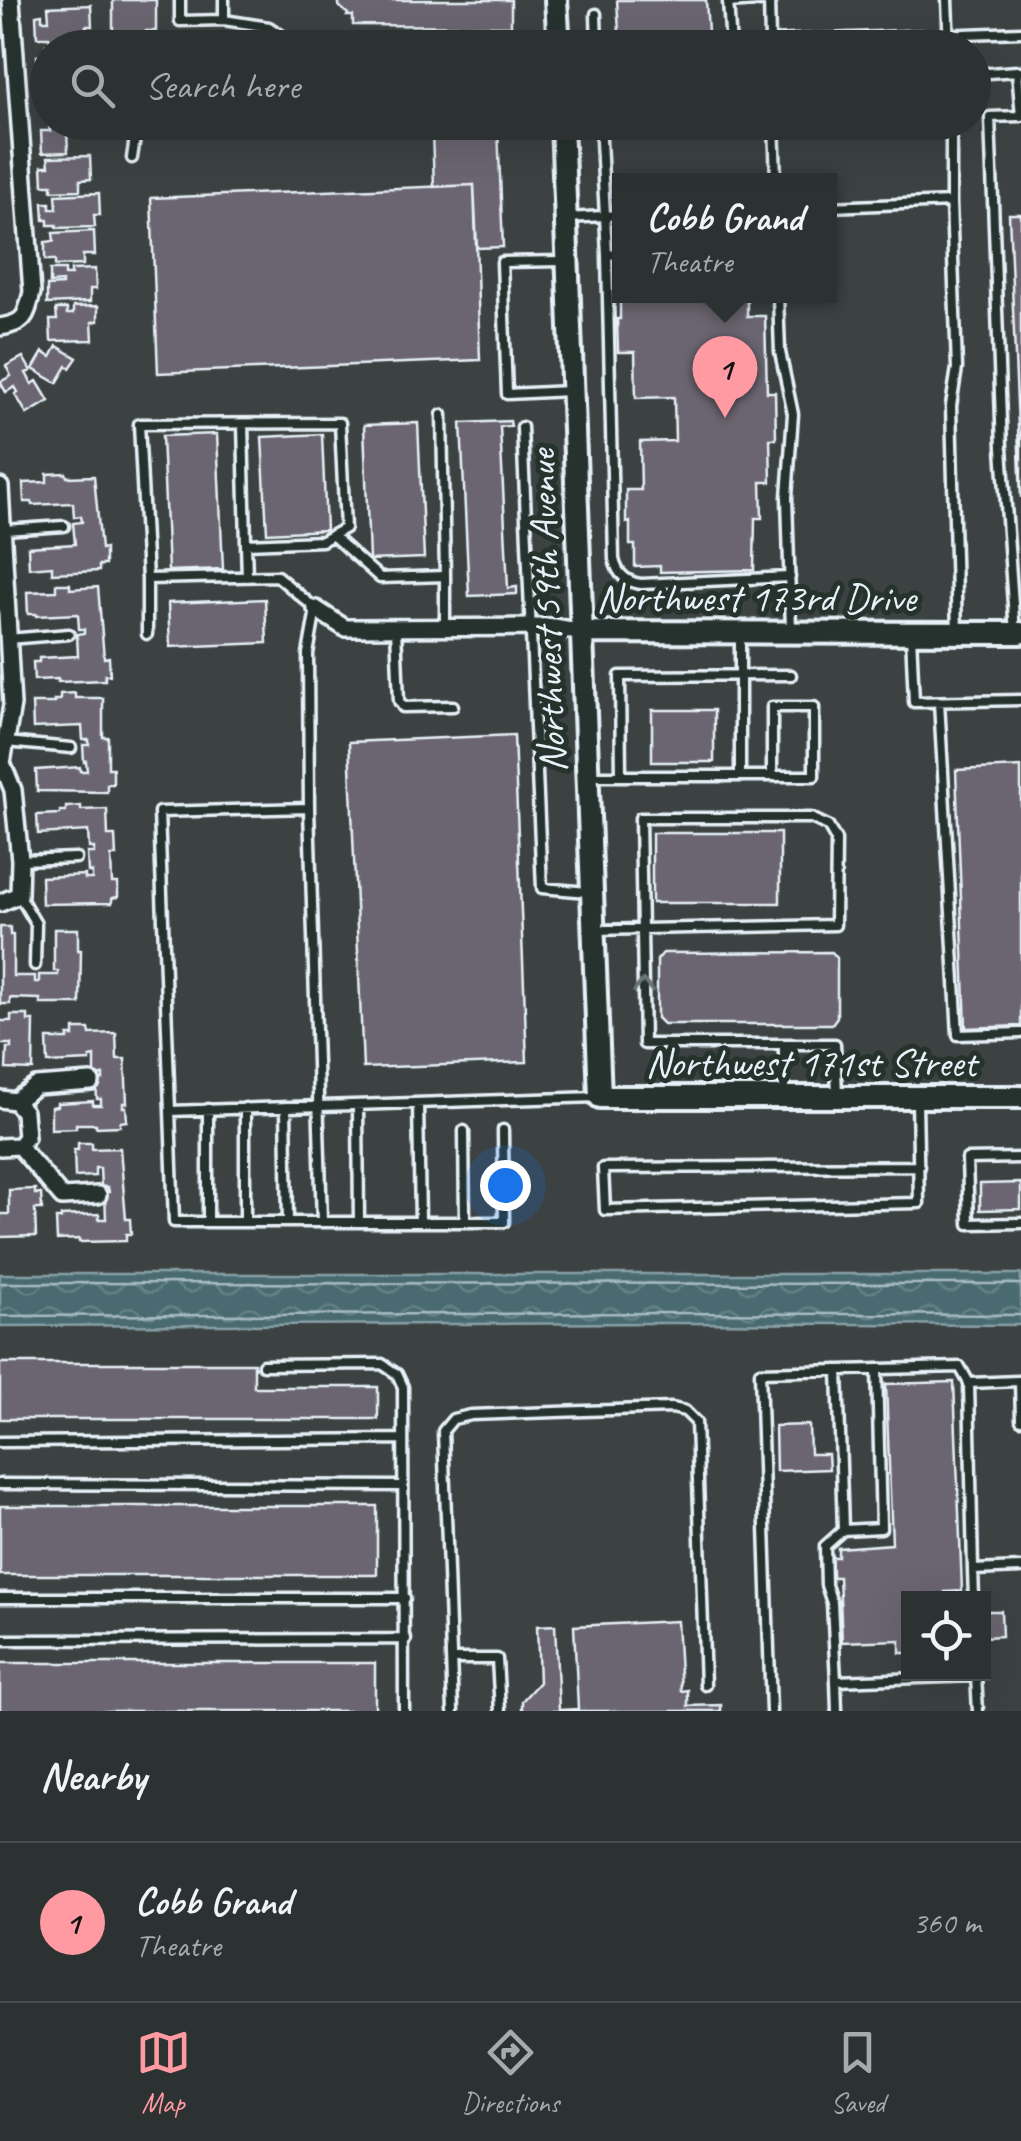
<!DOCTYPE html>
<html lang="en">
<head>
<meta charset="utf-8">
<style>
  :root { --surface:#2c3231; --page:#383e3d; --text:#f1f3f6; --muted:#a6aaab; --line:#484d4d; --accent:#ff9aa2 }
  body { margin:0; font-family:Caveat,sans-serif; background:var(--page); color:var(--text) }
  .controls { position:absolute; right:30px; bottom:30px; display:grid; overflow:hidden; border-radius:0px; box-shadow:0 10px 40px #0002 }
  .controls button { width:90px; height:90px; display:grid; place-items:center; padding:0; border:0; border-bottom:2px solid var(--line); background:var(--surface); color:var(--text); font:50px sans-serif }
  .you { position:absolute; left:505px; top:1185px; width:35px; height:35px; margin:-25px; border:8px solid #fff; border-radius:50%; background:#1a73e8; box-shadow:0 0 0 15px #1a73e833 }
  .badge { display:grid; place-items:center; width:65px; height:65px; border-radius:50%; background:var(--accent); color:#111; font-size:32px; font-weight:700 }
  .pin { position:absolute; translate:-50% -82px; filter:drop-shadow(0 2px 5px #0008) }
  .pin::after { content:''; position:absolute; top:52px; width:35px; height:30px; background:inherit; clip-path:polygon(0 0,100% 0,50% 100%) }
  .popup { position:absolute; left:612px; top:173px; width:225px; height:130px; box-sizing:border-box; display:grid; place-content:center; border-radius:0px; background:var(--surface); filter:drop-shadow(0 2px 8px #0005); font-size:32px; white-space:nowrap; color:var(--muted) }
  .popup b { font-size:38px; color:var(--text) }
  .popup::after { content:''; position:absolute; left:50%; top:100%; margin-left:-20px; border:20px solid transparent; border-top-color:var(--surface) }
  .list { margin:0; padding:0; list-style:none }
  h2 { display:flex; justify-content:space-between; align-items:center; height:130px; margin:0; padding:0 40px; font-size:42px }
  h2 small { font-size:32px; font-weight:400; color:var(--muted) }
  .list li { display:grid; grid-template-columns:65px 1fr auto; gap:30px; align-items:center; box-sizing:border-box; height:160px; padding:0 40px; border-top:2px solid var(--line) }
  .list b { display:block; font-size:38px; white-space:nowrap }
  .list p { margin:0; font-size:32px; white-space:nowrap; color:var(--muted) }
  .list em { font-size:32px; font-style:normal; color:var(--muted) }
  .icon { flex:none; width:55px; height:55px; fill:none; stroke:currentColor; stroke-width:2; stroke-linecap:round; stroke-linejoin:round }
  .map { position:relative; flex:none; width:1021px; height:1711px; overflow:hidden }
  .search { position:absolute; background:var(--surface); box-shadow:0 10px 40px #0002; left:30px; right:30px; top:30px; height:110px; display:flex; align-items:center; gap:25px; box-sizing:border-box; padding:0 35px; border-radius:55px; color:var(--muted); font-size:38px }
  .sheet { height:290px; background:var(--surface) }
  nav { display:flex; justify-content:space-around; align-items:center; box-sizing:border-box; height:140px; border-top:2px solid var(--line); background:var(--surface); font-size:28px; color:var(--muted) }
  nav a { display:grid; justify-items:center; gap:5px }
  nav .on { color:var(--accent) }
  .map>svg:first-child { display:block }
  .water { fill:url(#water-waves); stroke:#89a0a7; stroke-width:2.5 }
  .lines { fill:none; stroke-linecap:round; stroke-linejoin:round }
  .shore { stroke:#a9bbc2; stroke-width:2.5 }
  .building { fill:#6b6570; stroke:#e8f1f8; stroke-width:2.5 }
  .service-casing { stroke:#e8f1f8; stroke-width:15 }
  .minor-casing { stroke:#e8f1f8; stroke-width:22 }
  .tertiary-casing { stroke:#e8f1f8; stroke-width:28 }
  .service { stroke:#26332d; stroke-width:8 }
  .minor { stroke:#26332d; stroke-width:15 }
  .tertiary { stroke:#26332d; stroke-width:20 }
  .oneway { stroke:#6a7674 }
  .labels { text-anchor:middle; stroke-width:10; stroke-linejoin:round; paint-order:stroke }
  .street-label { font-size:40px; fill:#e8f1f8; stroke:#26332d }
</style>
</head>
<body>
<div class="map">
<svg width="1021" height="1711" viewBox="0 0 1021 1711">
  <defs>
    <pattern id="water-waves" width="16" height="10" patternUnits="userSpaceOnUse" patternTransform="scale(2.5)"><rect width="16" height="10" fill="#4a6a71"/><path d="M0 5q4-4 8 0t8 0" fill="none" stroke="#648086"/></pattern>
  </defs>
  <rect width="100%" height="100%" fill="#3b4241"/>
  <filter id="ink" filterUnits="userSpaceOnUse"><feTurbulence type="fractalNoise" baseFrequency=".01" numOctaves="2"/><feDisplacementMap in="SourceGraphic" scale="20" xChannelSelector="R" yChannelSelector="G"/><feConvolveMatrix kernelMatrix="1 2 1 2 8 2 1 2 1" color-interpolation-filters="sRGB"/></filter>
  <g filter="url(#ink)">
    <!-- water -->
    <path class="water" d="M0,1274H1021V1325L671,1323L0,1326Z"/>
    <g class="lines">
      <!-- shore -->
      <path class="shore" d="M0,1283L1021,1284
        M0,1316L671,1313L1021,1315"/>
    </g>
    <!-- building -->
    <path class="building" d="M113,0H156V31H146V48H113Z
      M339,0H511V26L353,25V16H347L348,14L339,6Z
      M617,0H706L709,48H620Z
      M91,5L92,26H86L87,39L50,40L49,37H37L36,15L42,14V20H49L48,7Z
      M69,44V48H48V77L39,78L37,56H47L46,45Z
      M49,122H73L74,132H67L68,152L42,153L41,131H50Z
      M498,129L503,247L477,248L474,185L434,187L432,132Z
      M90,156L91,179L80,180V190L52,191V185H43L42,166H49L48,157Z
      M474,185L480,360L158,373L151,198Z
      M99,193L100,215H94L95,227L57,228V225H48V220H44L43,203H50V209H57L56,195Z
      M1009,214H1021V498Z
      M94,231L95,255H83V265L55,266V260H45V242L54,241L53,233Z
      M95,269L96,289H90V302L47,304V286L62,285V282L50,283V270H65V275H71V270Z
      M624,296H747V316H765L767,392H775L776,439H770L771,482H761L762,518H755L754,570L660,572V566L635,567V545H630V522L626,523V490H641L640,442L675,441L674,397L636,398L635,352H618L617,319H620V297Z
      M98,306V321L92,322L93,340L51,341L50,320H57L56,309H67V314H73V307Z
      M57,346L77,358L70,368L67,366L57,383L33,369L43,352L51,357Z
      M23,357L31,371L26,373L32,384L37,381L49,401L27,414L15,394L18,392L15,387L6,392L0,382L11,376L6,366Z
      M510,421L511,426L500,427L508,588L517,587V594L469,596L461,423Z
      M418,423L424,558L369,560L364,425Z
      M217,434L223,569L168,571L162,436Z
      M322,434L326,530L267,533L262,437Z
      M66,473L67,477L94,476L101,549L105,548V565H99V571L52,573V566L29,568L28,547L75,544L73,523L82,522L81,516L74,517L73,503L32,505V502H24L23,483L47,482V474Z
      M56,584H70V589L98,587L104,658L109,657L110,675H105V680L58,682V679L34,680L33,662H39V658L78,656L77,634L84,633V629H79L78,614L36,616V614H28L27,592L56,591Z
      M265,599L267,643L170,647L168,603Z
      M75,693V698H103V737H108V768H113V784H107V792L37,791L36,770L80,767V771H87L86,761L84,762L83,745H89V740H83L82,726L33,728L32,703H54V700H60V694Z
      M652,710H714V762H652Z
      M514,735L527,1062L363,1068L349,742Z
      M1021,767V1026L966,1028L956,770Z
      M81,806V810L107,809L108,836H115L116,856H111L112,883H118V897L112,898V903L42,904L41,877L85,875V879H92V872H88L87,853H94V848H89L88,831L38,834L37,815L60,814V811H66V807Z
      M652,833H780V903H652Z
      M0,927H10V935H13V976H35V982H39V975H58V971H54V929H78V950H81L80,1004H40V999L10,998V1004H0Z
      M832,952L837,958V1017L832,1024H663L657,1018V960L663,953Z
      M11,1015H28V1021H34L33,1070L6,1069L7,1048H11V1044H0V1021H11Z
      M74,1029H89L90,1034L116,1033L117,1059H125L127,1103H123V1107H126L127,1121L120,1122V1126L96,1127V1124H76V1128L51,1129V1107L57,1106V1103L93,1101V1105H101V1099H97L96,1080H103V1075L95,1076V1056L90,1057V1061L48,1063L47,1039H68V1036H74Z
      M78,1143H92V1149L120,1148L126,1219H130L131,1234H126V1241L79,1242V1239L57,1240L56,1219H61V1216L99,1214V1219H106L105,1192H109L108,1187H101L100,1168H95V1176L75,1177L74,1150H78Z
      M1021,1183V1209L980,1210V1184Z
      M35,1189V1194H41L42,1209H35L36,1236L0,1237V1214H9V1190Z
      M0,1363H254V1387H378V1419H0Z
      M954,1382L962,1591L945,1592L946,1598H908V1653H900V1640L842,1642L839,1577H832L831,1557H838V1548L892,1544L886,1384Z
      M809,1425L810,1454H828L829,1469L776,1471L775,1426Z
      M0,1506H377V1575H0Z
      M984,1611H1001L1002,1636L984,1637Z
      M677,1621L681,1691L688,1690V1706L721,1705V1711H522V1701L539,1682L537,1626L555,1625L559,1710L578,1709L574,1626Z
      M0,1663H375V1711H0Z"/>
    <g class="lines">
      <!-- service casing -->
      <g class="service-casing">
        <path id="service" d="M180,0V21L224,20V0
          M728,0L731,48
          M769,0L770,41L1021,32
          M947,0L949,48
          M728,3L772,0
          M596,14L597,48
          M224,20L269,27L296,45
          M1021,71H1017L1021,116
          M974,74L1017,71
          M600,122L605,216L620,215
          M774,122L776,180
          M132,158L135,138L142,132L151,130L261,122
          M951,202L957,368L951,406L957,633
          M830,207L951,202V122
          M566,218L605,216L607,255L620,254
          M607,255L614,559C617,574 626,582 641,584L790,577
          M563,261L502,262L507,394L570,391
          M778,296L780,352L793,414L787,497L791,629
          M243,424L246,544
          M522,427L542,888L588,892
          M4,530L64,526
          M332,535L380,578L445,576L442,415
          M445,576V627
          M247,577L246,544L322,541L345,528L340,423L139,424L147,579L277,576L316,609L308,654L309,808
          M147,579V634
          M396,628L399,701L403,707L453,706
          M1015,633L1002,448L990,117L1020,116
          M911,634L914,702L1021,700
          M8,639L69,634
          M939,702L958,1035L1021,1033
          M6,742L71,748
          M588,776H740V632
          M621,776L620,676L791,675
          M740,776H772V707H814V776H772
          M20,860L76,858
          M19,895L36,924L35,965
          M594,930L835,925L836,840L828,826L811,818H640L644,1044H835L837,1095
          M784,1093V1044
          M917,1101L919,1203L605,1210L603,1168L919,1166
          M418,1103L420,1222
          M358,1105L359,1222
          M286,1107L288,1222
          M208,1109V1222
          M170,1111L174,1222H504L503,1130
          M464,1131L465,1222
          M1021,1158L967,1159L969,1224L1021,1223
          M245,1222V1108
          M322,1222C318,1084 313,946 309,808L159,812L170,1111C313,1106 455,1102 598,1097
          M263,1365L382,1364L397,1374L403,1387L404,1711
          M1018,1381L969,1383L973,1570L1021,1568
          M1020,1381L1021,1420
          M0,1442L403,1439
          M0,1484L403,1486
          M843,1530L881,1528L877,1369
          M973,1570L974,1598
          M0,1598H405
          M0,1640L406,1639
          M451,1659H497L500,1711
          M836,1681L832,1603L826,1585L825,1546L843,1530L838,1370
          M453,1711L443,1431L453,1419L471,1415L672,1408L685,1411L696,1422L705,1685
          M771,1711L760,1372L960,1367L969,1383
          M837,1711L836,1681L976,1676L978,1711"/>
      </g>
      <!-- minor casing -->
      <g class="minor-casing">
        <path id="minor" d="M296,45L301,48
          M0,327C26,323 26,316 32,292L11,0
          M0,487L12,705L2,763L13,790L20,860L19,895L0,903
          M316,609L345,628L554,627L582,632
          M0,1099L15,1101L36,1086L91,1082
          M15,1101L24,1112L26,1137L19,1146
          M0,1147L19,1146L62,1197L98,1195"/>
      </g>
      <!-- tertiary casing -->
      <g class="tertiary-casing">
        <path id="tertiary" d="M556,0L559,48
          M562,122L600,1097H1021
          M582,632L1021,633"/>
      </g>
      <!-- service -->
      <use href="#service" class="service"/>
      <!-- minor -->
      <use href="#minor" class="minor"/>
      <!-- tertiary -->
      <use href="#tertiary" class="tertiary"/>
    </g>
    <!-- one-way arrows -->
    <defs><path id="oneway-chevron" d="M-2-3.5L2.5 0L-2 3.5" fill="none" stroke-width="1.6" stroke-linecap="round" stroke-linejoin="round" transform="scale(2.5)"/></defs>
    <use class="oneway" href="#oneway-chevron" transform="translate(643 986) rotate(-91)"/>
  </g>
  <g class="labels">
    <!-- street labels -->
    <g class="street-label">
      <text x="756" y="611">Northwest 173rd Drive</text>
      <text transform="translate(546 611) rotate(-92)" y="14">Northwest 59th Avenue</text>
      <text x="811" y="1076">Northwest 171st Street</text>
    </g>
  </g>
</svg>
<div class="controls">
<button><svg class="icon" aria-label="locate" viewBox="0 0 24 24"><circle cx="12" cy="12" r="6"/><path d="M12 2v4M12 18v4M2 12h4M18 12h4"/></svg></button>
</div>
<div class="you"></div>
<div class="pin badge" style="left:725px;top:418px">1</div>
<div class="popup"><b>Cobb Grand</b>Theatre</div>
<div class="search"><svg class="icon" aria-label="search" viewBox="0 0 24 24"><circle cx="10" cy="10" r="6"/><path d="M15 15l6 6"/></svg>Search here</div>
</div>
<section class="sheet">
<h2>Nearby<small></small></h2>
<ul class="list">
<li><span class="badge">1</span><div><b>Cobb Grand</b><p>Theatre</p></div><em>360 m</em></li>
</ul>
</section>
<nav>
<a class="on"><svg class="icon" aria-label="map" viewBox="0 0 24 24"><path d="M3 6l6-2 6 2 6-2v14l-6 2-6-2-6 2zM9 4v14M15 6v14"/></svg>Map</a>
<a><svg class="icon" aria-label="directions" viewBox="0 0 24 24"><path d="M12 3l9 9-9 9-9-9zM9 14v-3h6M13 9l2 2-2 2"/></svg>Directions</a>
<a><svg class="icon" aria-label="saved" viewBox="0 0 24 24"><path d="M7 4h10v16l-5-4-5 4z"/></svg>Saved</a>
</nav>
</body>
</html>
